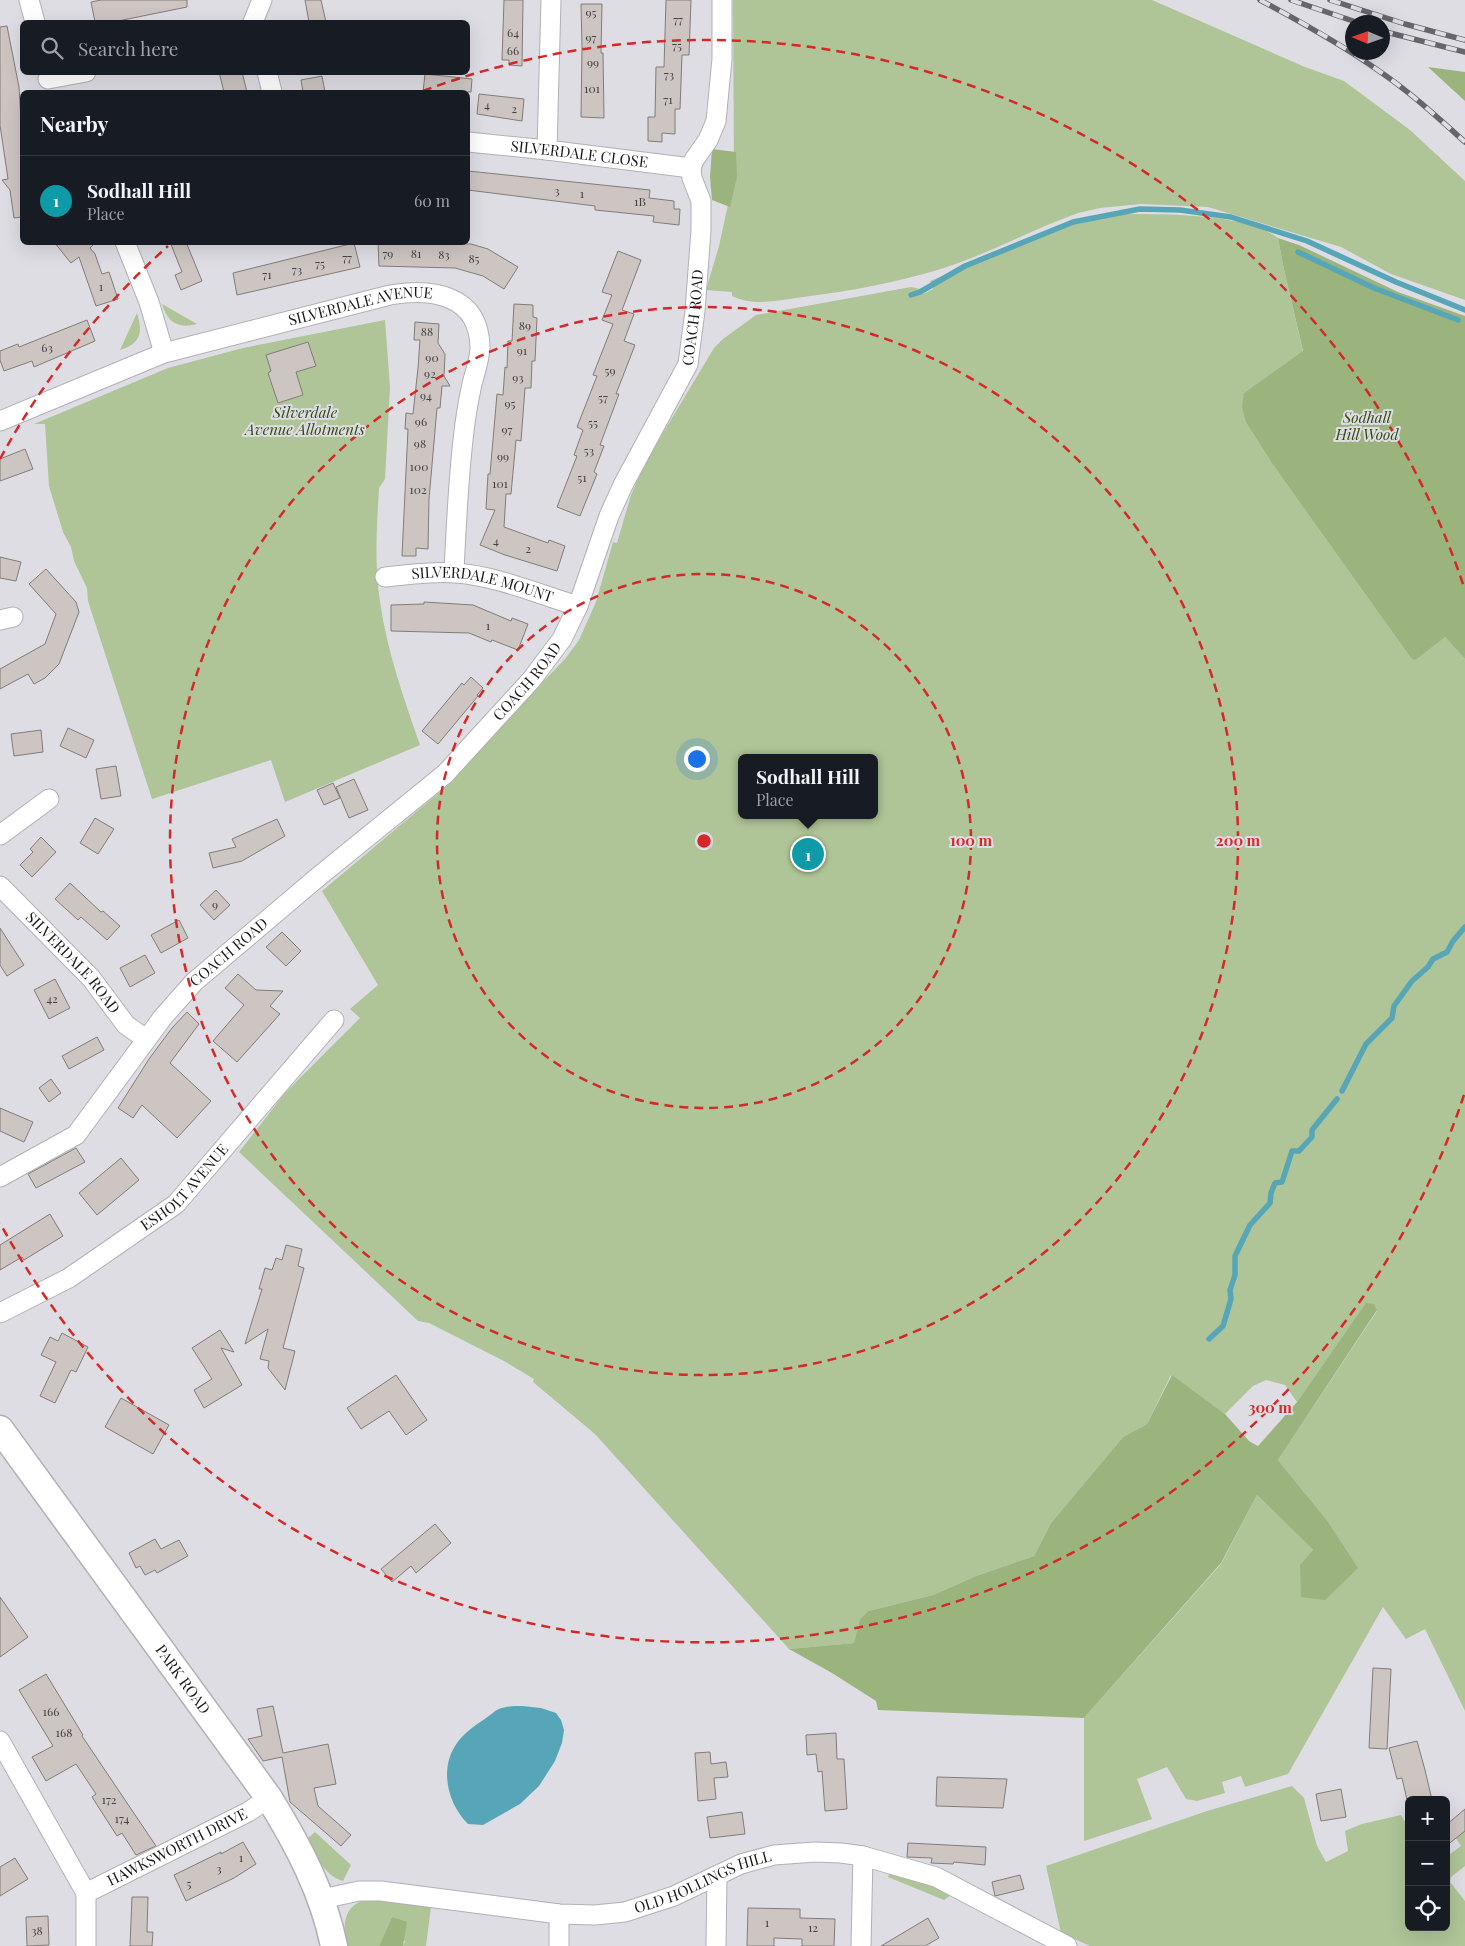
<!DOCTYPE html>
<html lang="en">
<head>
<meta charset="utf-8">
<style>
  :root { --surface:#171b24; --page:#242831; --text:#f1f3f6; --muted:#9ea1a6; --line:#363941; --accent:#2d81d0 }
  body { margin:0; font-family:"Playfair Display",serif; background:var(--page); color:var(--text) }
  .controls { position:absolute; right:15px; bottom:15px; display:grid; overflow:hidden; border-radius:8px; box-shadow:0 5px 20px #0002 }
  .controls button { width:45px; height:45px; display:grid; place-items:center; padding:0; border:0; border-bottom:1px solid var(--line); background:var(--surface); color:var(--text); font:25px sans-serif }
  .compass { position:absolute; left:1345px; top:15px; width:45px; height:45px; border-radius:50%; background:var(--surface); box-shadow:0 5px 20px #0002; rotate:272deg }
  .you { position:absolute; left:696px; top:758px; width:18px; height:18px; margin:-12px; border:4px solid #fff; border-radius:50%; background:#1a73e8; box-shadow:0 0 0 8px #1a73e833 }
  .badge { display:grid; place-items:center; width:32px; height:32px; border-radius:50%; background:var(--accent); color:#fff; font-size:16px; font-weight:700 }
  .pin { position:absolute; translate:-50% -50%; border:2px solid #fff; box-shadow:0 1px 5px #0006 }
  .popup { position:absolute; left:738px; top:754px; width:140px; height:65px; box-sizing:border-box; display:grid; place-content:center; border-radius:8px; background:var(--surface); filter:drop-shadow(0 1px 4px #0005); font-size:16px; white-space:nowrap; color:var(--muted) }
  .popup b { font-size:19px; color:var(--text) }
  .popup::after { content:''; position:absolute; left:50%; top:100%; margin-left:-10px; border:10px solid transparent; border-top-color:var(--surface) }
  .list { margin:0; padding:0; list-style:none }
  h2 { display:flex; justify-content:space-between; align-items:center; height:65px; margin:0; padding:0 20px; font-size:21px }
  h2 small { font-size:16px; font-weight:400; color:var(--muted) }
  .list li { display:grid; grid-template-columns:32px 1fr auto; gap:15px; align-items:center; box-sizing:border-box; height:90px; padding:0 20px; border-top:1px solid var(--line) }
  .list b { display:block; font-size:19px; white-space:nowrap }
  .list p { margin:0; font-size:16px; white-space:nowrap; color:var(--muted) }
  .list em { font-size:16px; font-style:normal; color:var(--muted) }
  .icon { flex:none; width:28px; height:28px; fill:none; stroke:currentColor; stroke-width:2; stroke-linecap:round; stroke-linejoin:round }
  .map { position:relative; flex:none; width:1465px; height:1946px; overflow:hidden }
  .search { position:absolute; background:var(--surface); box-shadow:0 5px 20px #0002; left:20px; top:20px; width:450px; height:55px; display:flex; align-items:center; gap:12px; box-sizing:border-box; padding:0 18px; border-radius:8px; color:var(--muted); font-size:19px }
  .panel { position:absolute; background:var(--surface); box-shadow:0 5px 20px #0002; left:20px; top:90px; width:450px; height:155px; border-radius:8px }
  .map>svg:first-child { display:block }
  .green { fill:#afc497; fill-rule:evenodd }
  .forest { fill:#9bb47d }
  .water { fill:#57a6b7 }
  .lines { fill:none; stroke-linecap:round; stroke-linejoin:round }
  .stream { stroke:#57a6b7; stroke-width:5.5 }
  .building { fill:#ccc5c2; stroke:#827c79 }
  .street-casing { stroke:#b0b0b6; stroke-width:21 }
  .secondary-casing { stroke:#b0b0b6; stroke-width:29 }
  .street { stroke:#fff; stroke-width:19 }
  .secondary { stroke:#fff; stroke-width:26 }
  .rail-casing { stroke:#66666a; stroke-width:5.5 }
  .rail { stroke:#dedde4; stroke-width:4; stroke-dasharray:11; stroke-linecap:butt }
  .ring { fill:none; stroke:#d62828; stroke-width:2.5; stroke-dasharray:9 6 }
  .labels { text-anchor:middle; stroke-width:4; stroke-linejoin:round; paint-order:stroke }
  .number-label { font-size:12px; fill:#444242 }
  .street-label { font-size:15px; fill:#161618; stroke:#dedde4 }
  .park-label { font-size:15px; font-style:italic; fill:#33490b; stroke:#dedde4 }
  .centre { fill:#d62828; stroke:#dedde4; stroke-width:2.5 }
  .ring-label { font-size:15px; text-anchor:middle; font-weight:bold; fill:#d62828; stroke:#dedde4; stroke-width:4; stroke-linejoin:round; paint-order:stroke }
</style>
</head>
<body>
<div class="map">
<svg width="1465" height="1946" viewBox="0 0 1465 1946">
  <rect width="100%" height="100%" fill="#dedde4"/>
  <!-- green -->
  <path class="green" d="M733,0H1152L1305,67L1344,81L1410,130L1465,181V300L1391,274L1341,247L1208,207L1141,204L1100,208L1078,213C1033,229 990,253 944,268C899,282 851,291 803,297C780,300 754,307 732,296V292L706,290L719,246L734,177Z
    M1128,214C1166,214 1249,214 1278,238L1283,265L1303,352L1244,393L1274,466L1325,535L1445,637L1465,659V1711L1425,1629L1406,1639L1383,1607L1288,1774L1245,1787L1241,1776L1222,1782L1225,1793L1197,1801L1186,1799L1167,1767L1137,1779L1152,1819L1084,1841V1718L1221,1564L1257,1495L1313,1550L1301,1597L1326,1519L1278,1460L1377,1311L1366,1304L1297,1402L1285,1385L1266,1380L1253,1386L1225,1414L1171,1375L1147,1424L1123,1437L1051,1523L1034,1556L976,1576L933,1595L868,1611L860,1619L855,1643L789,1649L595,1434L533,1382L534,1379L504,1361L429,1323L418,1321L239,1152L285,1093L360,1018L350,1009L378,985L322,891L448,785L506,720L565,659L579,640L596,602L613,542L617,543L631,495L645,463L714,348L723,339L756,315L911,287L920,289L923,294L933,289L930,281L1073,222L1101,216ZM742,758H874V815H742Z
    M162,304L197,324C178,329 168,323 162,304Z
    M137,313C143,333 141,343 120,350Z
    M385,320L390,387L385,479L379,488C377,525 374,564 380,602C387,651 404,699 420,745L285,802L271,760L152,799L88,601L87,588L74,561L71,547L63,532L49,486L45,424H34L168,368L243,348Z
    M1292,1786L1304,1798L1317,1846L1326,1862L1348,1851L1345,1831L1362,1824L1401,1815L1409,1828V1927H1446V1857L1461,1846L1456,1838L1465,1831V1866L1451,1877L1450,1882L1465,1901V1946H1090L1061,1933L1046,1866L1207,1811Z
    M315,1832L351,1865L343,1881C323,1875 316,1855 307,1839Z
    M890,1872L934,1886L952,1894L944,1900L888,1877Z
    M369,1899L431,1907L426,1946H403L405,1942L392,1917L379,1946H346C343,1924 343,1904 369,1899Z"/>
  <!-- forest -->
  <path class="forest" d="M1428,67L1465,72V101Z
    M712,149L736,152L737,177L730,207L712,200L710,177Z
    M1278,238L1299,245L1398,292L1465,316V659L1445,637L1415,660L1412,659L1274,466L1246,422L1242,407L1244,393L1303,351L1283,265Z
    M1366,1303L1374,1304L1377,1310L1278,1460L1326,1519L1358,1568L1325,1600L1301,1597L1300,1565L1313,1550L1257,1495L1221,1563L1084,1718L878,1710L876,1701L832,1673L789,1649L854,1643L860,1619L868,1611L933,1595L976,1576L1034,1556L1051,1523L1123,1437L1147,1424L1172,1375L1225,1414L1249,1441L1258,1446L1297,1402Z
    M392,1917L407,1922L403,1946H379Z"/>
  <!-- water -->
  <path class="water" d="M522,1706L541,1708L556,1713L561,1720L564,1730L562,1743L555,1761L539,1786L520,1804L483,1825L468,1824C447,1803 439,1768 457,1743C465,1732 476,1725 486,1718C491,1715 494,1711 499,1709C506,1706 515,1706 522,1706Z"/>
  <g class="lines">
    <!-- stream -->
    <path class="stream" d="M1298,252L1374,288L1458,320
      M911,295L920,292L965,266L1073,222L1140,209L1180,210L1231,217L1307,241L1396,282L1465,310
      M1342,1091L1366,1044L1392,1018L1394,1006L1412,981L1428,967L1433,959L1447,952L1453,941L1465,927
      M1209,1339L1223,1326L1231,1299L1230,1290L1235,1275V1256L1250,1225L1270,1203L1271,1193L1275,1183L1282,1182L1292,1151H1299L1312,1137V1130L1337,1099"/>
  </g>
  <!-- building -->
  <path class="building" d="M101,0H187V7L113,22H95L91,2Z
    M305,0H321L326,22H309Z
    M504,0H523L522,66L509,65V60H502Z
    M666,0H691L689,55H682L680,109H675V134L662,133V142L648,141V117H655L656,67H664Z
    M581,4H602L601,53H603L604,118L581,117L582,47Z
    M7,26L19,87L22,139V217L14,218L10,190L2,180L8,179L0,125V27Z
    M219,72H242L247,92H224Z
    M425,74L472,79L471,92H423Z
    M322,76L325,92H303L301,80Z
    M479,94L524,99L522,121L477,114Z
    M468,171L650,190L649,198L674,201V209H680L679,225L653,222L654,216L595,210V206L468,190Z
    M54,242H96L90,248L95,254L102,274L109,272L118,299L96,306L79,257L71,263Z
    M170,242H186L202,281L181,290L175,275L182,272Z
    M378,242L471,244L488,249L518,267L504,289L483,276L455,268L379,266Z
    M354,243L360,267L237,295L233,273Z
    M618,251L641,260L622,310L634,314L624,341L635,345L616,394H619L600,445L604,446L594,472L597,474L580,516L557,507L577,456L574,455L583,430L577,427L597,376L593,375L613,324L602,320L612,295L602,292Z
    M514,304L533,305V317L537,318L535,361H532L531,388H525L521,441L516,440L511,494H506L504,527L548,543L549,540L565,546L557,571L505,555L480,545L495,510L486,509L488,474H490L497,394L503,395L505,367L507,368L508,341H512Z
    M87,320L95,341L34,367L32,361L4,371L0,360V351L18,344L19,347Z
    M415,322L439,324L438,343L445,354L444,376L450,386H442L440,408H437L429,499L428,549L416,548V556H402L408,429H405L406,413L413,414L418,368L420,340H414Z
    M308,342L316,366L296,372L303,395L278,403L268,373L271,371L266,355Z
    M25,449L33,469L0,481V459Z
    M0,557L21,562L16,581L0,578Z
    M46,569L76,602L79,612L59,664L45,678L34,684L28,674L0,689V669L45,644L56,614L29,584Z
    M424,602L473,605L511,621L512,618L528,624L518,650L492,640L491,642L469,633L391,631V605L424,604Z
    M471,677L483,688L477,695L478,696L438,744L422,731L462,683L464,685Z
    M68,728L94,740L86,758L60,746Z
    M41,730L43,752L14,756L11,734Z
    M116,766L121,796L101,799L96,769Z
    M354,779L368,810L349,818L336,787Z
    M333,783L340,798L324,805L317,790Z
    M95,818L114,829L98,854L80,843Z
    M277,819L285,836L242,861L213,868L209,853L236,847L232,839Z
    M41,837L56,852L32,877L20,865L33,852L30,849Z
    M70,883L101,912L103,911L120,926L107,940L81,917L78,920L55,899Z
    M216,890L230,905L214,920L200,905Z
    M179,920L188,938L161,953L151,935Z
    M0,928L24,965L7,976L0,965Z
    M282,932L301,951L286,966L266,947Z
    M145,955L155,973L130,987L120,968Z
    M238,974L256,990L283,991L270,1006L280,1014L237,1062L213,1041L244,1005L225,988Z
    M55,979L70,1008L49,1019L34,990Z
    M187,1012L199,1024L170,1063L211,1101L177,1138L142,1105L133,1118L118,1108L149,1059L172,1028Z
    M97,1037L104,1050L69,1069L62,1056Z
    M51,1079L61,1093L49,1102L39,1088Z
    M0,1108L33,1122L24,1142L0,1131Z
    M76,1148L85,1162L36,1188L28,1174Z
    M121,1158L139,1180L97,1215L79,1193Z
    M50,1214L63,1236L24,1260L22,1257L0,1270V1245Z
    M286,1245L302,1249L298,1266L304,1268L283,1348L295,1351L285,1390L268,1368L269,1361L260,1359L268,1329L245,1344L262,1289H259L265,1268L272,1270L276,1258L282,1260Z
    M220,1330L234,1352L221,1348L242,1385L204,1408L194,1390L212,1379L192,1348Z
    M62,1333L88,1347L76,1372L71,1370L55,1403L40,1396L56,1362L41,1355L50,1337L58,1341Z
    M396,1375L427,1420L406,1435L389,1411L361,1429L347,1408Z
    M121,1398L169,1425L153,1454L105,1427Z
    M435,1524L451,1543L416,1573L411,1566L392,1582L381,1569Z
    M155,1539L161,1549L179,1540L188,1556L157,1573L155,1570L145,1575L140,1566L136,1568L129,1553Z
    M0,1597L28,1637L0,1657Z
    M1373,1668L1391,1669L1387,1749L1369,1748Z
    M46,1674L83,1735L82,1736L156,1846L136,1855L122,1833L117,1836L92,1797L96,1794L76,1764L46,1781L32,1757L53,1746L19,1690Z
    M273,1706L283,1753L328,1744L336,1784L314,1788L318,1806L351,1835L341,1846L290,1802L282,1757L263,1761L248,1739L262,1736L257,1709Z
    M836,1733L837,1759H844L847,1809L825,1811L822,1771L818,1772L816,1754L807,1755L806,1735Z
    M1417,1741L1425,1770L1432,1800H1407L1402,1778L1397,1779L1389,1748Z
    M710,1752L711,1764L726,1762L728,1777L714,1778L716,1799L698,1801L695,1753Z
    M937,1777L1007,1779L1003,1808L936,1806Z
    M1341,1789L1346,1817L1321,1821L1316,1794Z
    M1465,1809V1831L1446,1846V1825Z
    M742,1812L745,1834L710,1838L707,1817Z
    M243,1842L256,1864L234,1878L186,1901L174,1875L221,1852V1854Z
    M908,1843L986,1847L985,1865L954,1862L953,1864L931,1863L932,1858L907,1857Z
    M15,1858L28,1879L0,1896V1867Z
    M1020,1875L1024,1889L995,1896L992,1882Z
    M132,1897H148L147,1932H153L152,1946H130Z
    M748,1908L800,1909V1918L835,1919L834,1946H802V1939L774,1938V1946H747Z
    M48,1916L49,1945L27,1946L26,1917Z
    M928,1918L939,1938L925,1946H881Z"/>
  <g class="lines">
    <!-- street casing -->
    <g class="street-casing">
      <g id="street">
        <path d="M29,0L35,22"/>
        <path d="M253,22L262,0"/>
        <path d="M267,72L272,92"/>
        <path d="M48,79L86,72"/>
        <path id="s1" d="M468,142L547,150L691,168"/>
        <path d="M547,150L551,0"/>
        <path d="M125,242L149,302L164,353"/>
        <path id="s2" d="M0,421L164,353L390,295C431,288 479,294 480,347C480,359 475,372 472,384C468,402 465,421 463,440C458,484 456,528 454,572"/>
        <path id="s3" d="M385,577C408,575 432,571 455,573C494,575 541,595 578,606"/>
        <path d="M0,620L13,617"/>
        <path d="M0,835L49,799"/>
        <path id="s4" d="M0,886L91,978L126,1025L146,1039"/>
        <path id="s5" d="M0,1177L76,1135L163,1017L194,982L318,877L445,774L532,679L562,639L578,606L609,516L623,485L688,364L695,311L701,230V201L692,178L691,168L694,160L708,140L716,121L722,59V0"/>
        <path id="s6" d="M0,1313L69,1278L176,1204L334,1020"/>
        <path d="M0,1741L86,1893V1946"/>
        <path id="s7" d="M86,1893L248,1812L269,1798"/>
        <path id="s8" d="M322,1899L359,1891H381L559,1914L595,1915L625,1912L674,1896L741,1864L774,1855L815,1852L841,1853L863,1856L936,1877L1067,1946"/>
        <path d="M559,1914V1946"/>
        <path d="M716,1946L717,1877"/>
        <path d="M861,1946L863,1856"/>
      </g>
    </g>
    <!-- secondary casing -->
    <g class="secondary-casing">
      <g id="secondary">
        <path id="s9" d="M0,1429L269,1798C298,1845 323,1892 334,1946"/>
      </g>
    </g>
    <!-- street -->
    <use href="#street" class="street"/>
    <!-- secondary -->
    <use href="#secondary" class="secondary"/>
    <!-- rail casing -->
    <g class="rail-casing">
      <path id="rail" d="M1260,0C1301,22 1341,44 1379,71C1410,92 1437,117 1465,142
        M1291,0L1356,22
        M1330,0L1405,24L1465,40
        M1382,31L1465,52"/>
    </g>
    <!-- rail -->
    <use href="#rail" class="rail"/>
  </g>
  <!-- distance rings -->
  <g class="ring">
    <circle cx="704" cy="841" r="267"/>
    <circle cx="704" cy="841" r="534"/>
    <path d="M1464 1095A801 801 0 0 1 0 1223M0 459A801 801 0 0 1 168 246M423 91A801 801 0 0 1 1464 587"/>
  </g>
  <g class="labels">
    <!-- number labels -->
    <g class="number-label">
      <text x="591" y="17">95</text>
      <text x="678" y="24">77</text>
      <text x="513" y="37">64</text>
      <text x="591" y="42">97</text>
      <text x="677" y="50">75</text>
      <text x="513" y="55">66</text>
      <text x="593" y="67">99</text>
      <text x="669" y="79">73</text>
      <text x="592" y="93">101</text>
      <text x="668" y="104">71</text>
      <text x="487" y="109">4</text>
      <text x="514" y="113">2</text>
      <text x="557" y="195">3</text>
      <text x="582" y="198">1</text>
      <text x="640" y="206">1B</text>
      <text x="388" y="258">79</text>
      <text x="416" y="258">81</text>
      <text x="444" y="259">83</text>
      <text x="347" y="262">77</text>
      <text x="474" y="263">85</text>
      <text x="320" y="268">75</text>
      <text x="297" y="274">73</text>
      <text x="267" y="279">71</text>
      <text x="101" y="291">1</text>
      <text x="525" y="330">89</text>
      <text x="427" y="336">88</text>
      <text x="47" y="352">63</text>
      <text x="522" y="355">91</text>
      <text x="432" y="362">90</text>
      <text x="610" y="375">59</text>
      <text x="430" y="378">92</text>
      <text x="518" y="382">93</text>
      <text x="426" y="400">94</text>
      <text x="603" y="402">57</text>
      <text x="510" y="408">95</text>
      <text x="421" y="426">96</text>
      <text x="593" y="427">55</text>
      <text x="507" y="434">97</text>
      <text x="420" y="448">98</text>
      <text x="589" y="455">53</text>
      <text x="503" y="461">99</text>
      <text x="419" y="471">100</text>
      <text x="582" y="482">51</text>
      <text x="500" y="488">101</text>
      <text x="418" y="494">102</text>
      <text x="496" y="545">4</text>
      <text x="528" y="553">2</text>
      <text x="488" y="630">1</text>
      <text x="215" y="909">9</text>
      <text x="52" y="1003">42</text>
      <text x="51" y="1716">166</text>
      <text x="64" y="1737">168</text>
      <text x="109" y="1804">172</text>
      <text x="122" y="1823">174</text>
      <text x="241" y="1862">1</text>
      <text x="219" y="1873">3</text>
      <text x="189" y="1888">5</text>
      <text x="767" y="1927">1</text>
      <text x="813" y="1932">12</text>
      <text x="37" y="1935">38</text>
    </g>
    <!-- street labels -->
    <g class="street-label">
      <text dy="5" stroke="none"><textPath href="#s1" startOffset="112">SILVERDALE CLOSE</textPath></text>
      <text dy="5" stroke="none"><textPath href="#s2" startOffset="380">SILVERDALE AVENUE</textPath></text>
      <text dy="5" stroke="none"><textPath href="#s5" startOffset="1135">COACH ROAD</textPath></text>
      <text dy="5" stroke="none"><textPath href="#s3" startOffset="99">SILVERDALE MOUNT</textPath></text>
      <text dy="5" stroke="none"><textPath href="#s5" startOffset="730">COACH ROAD</textPath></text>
      <text dy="5" stroke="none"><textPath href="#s5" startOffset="326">COACH ROAD</textPath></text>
      <text dy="5" stroke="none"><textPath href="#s4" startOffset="106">SILVERDALE ROAD</textPath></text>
      <text dy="5" stroke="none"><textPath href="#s6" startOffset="225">ESHOLT AVENUE</textPath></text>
      <text dy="5" stroke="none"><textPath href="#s9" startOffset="310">PARK ROAD</textPath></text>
      <text dy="5" stroke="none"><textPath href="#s7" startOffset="102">HAWKSWORTH DRIVE</textPath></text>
      <text dy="5" stroke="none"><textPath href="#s8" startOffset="389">OLD HOLLINGS HILL</textPath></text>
    </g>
    <!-- park labels -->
    <g class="park-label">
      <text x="305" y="418">Silverdale<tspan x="305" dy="17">Avenue Allotments</tspan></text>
      <text x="1367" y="423">Sodhall<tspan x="1367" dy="17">Hill Wood</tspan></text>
    </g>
  </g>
  <circle cx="704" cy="841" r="8" class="centre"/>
  <g class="ring-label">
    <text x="971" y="846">100 m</text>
    <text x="1238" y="846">200 m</text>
    <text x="1270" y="1413">300 m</text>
  </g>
</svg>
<div class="controls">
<button>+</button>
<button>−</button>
<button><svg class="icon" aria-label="locate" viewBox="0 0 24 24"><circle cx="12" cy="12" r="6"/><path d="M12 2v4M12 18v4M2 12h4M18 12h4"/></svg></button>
</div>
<svg class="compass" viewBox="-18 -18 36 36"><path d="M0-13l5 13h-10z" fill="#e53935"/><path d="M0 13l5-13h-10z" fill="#9ea1a6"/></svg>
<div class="you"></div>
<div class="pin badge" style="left:808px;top:854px;background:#0f9aa8">1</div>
<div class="popup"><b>Sodhall Hill</b>Place</div>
<div class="search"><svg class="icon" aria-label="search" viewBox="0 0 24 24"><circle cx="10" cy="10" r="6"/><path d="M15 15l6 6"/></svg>Search here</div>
<section class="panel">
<h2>Nearby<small></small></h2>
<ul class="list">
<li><span class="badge" style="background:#0f9aa8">1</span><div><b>Sodhall Hill</b><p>Place</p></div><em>60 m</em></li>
</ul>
</section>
</div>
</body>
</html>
